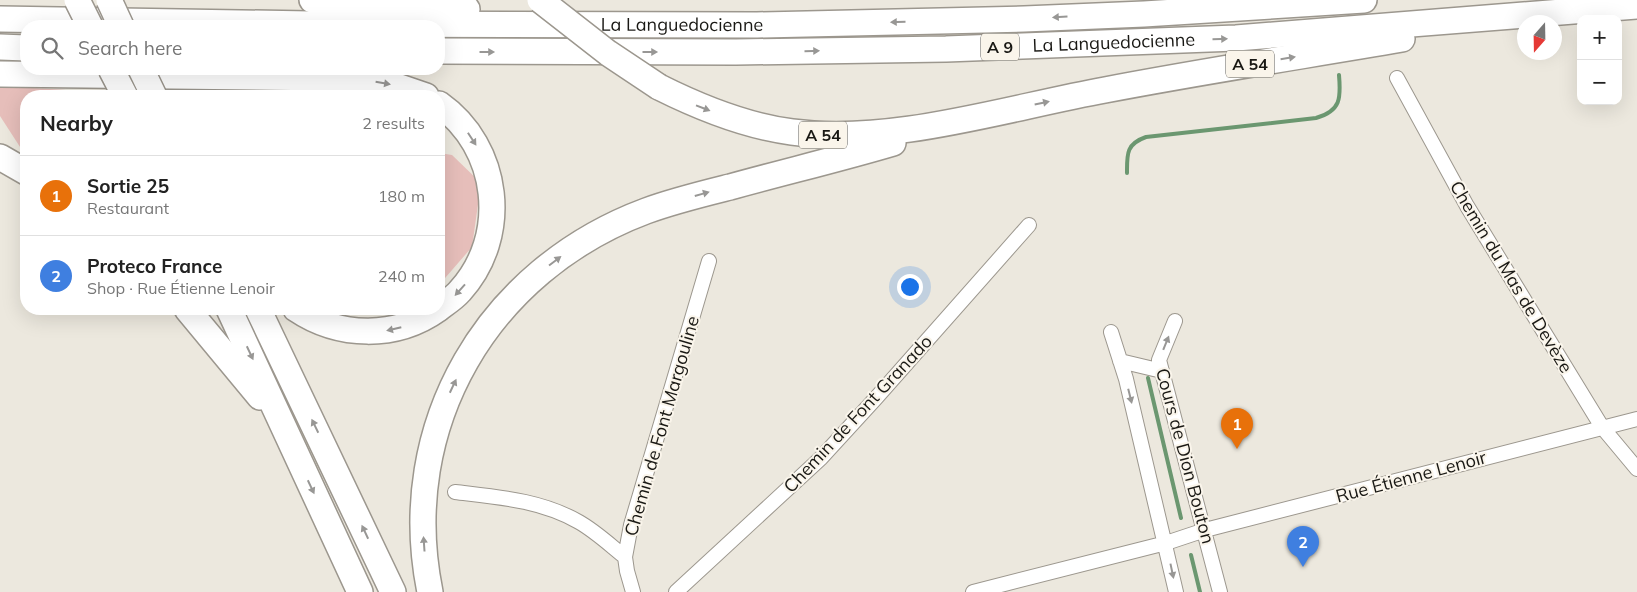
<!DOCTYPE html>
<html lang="en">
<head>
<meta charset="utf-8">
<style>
  :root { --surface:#fff; --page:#f2f2f2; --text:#222; --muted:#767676; --line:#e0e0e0; --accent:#0f766e }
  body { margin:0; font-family:Mulish,sans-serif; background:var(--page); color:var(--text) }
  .controls { position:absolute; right:15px; top:15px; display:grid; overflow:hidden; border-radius:10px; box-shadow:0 5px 20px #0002 }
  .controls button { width:45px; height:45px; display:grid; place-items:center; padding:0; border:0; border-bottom:1px solid var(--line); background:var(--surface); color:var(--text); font:25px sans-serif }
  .compass { position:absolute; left:1517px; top:15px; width:45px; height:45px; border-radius:50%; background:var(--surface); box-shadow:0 5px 20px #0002; rotate:200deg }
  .you { position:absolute; left:909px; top:286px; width:18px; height:18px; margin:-12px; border:4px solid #fff; border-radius:50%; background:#1a73e8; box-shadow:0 0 0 8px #1a73e833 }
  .badge { display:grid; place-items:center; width:32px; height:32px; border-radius:50%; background:var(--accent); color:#fff; font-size:16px; font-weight:700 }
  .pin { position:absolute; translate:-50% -41px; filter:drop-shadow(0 1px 2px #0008) }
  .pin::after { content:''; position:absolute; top:26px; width:18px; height:15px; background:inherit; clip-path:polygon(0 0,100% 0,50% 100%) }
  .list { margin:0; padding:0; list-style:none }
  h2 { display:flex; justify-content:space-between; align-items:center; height:65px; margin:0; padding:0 20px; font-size:21px }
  h2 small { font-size:16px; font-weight:400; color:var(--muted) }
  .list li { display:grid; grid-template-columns:32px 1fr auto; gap:15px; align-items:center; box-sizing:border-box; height:80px; padding:0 20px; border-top:1px solid var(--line) }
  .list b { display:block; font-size:19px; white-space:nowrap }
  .list p { margin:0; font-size:16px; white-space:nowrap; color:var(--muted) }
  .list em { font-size:16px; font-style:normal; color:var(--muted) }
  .icon { flex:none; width:28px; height:28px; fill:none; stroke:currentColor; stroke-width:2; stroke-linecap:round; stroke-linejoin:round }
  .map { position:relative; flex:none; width:1637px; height:592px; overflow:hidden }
  .search { position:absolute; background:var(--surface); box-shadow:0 5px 20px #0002; left:20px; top:20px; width:425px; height:55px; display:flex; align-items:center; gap:12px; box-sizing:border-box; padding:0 18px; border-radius:20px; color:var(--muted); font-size:19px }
  .panel { position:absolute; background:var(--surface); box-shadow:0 5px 20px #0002; left:20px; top:90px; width:425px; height:225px; border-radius:20px }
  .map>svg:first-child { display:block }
  .green { fill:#e6beba }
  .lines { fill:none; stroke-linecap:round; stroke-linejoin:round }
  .stream { stroke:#6b9770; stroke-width:4 }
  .street-casing { stroke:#9c978e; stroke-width:16 }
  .highway-casing { stroke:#9c978e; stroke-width:28 }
  .street { stroke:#fff; stroke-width:14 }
  .highway { stroke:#fff; stroke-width:25 }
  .highway-bridge-casing { stroke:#9c978e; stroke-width:28; stroke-linecap:butt }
  .highway-bridge { stroke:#fff; stroke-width:25 }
  .oneway { fill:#989795 }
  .labels { text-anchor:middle; stroke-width:4; stroke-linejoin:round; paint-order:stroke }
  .shield { fill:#faf5eb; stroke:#5c5a54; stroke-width:1 }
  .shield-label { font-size:16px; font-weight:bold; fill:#191814 }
  .street-label { font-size:18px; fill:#191814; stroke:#faf5eb }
</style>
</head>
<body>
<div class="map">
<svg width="1637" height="592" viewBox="0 0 1637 592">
  <rect width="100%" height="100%" fill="#ece8de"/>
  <!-- green -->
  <path class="green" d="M0,86L66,90L70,96H26V153L22,150L0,116Z
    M439,153L452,155L481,183L472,247L439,285Z"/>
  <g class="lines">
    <!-- stream -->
    <path class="stream" d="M1127,173C1127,154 1126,144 1146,137L1316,118C1341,111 1341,98 1339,75
      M1148,378L1181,518
      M1191,555L1200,592"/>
    <!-- street casing -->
    <g class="street-casing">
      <path id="street" d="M1397,78L1467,206L1602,427L1637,469
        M1175,321L1159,360L1220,592
        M1111,332L1126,379L1176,592
        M1120,361L1162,371
        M455,492C497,497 541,500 579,522C595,531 610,545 625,557
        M633,592L627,571L625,557L631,525L709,261
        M676,592L821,458L876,398L1029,225
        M973,592L1166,543L1205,530L1637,419"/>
    </g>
    <!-- highway casing -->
    <g class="highway-casing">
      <g id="highway">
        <path d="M312,0L467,9"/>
        <path id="s1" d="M0,19L310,24L757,25L1024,19L1144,14L1364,0"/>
        <path d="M0,47L26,48"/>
        <path id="s2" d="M439,51L736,52L946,49L1236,38L1637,6"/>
        <path d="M0,74L332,78L388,83L426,96"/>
        <path d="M659,87C701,108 745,126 792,132C893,145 1006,108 1105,90C1204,71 1303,56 1402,39"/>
        <path d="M439,104C500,147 510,236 460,291C454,298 446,303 439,308"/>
        <path d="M0,157L26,172"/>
        <path d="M187,309L260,397"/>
        <path d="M229,309L360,592"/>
        <path d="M258,309L393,592"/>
        <path d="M296,309C339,338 396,339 438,309"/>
        <path d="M430,592C396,425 488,270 646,211C673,201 702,194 730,187C784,172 839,159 893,143"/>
      </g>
    </g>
    <!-- street -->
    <use href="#street" class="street"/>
    <!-- highway -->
    <use href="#highway" class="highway"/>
    <!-- highway-bridge casing -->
    <g class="highway-bridge-casing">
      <path id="highway-bridge" d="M77,0L90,26
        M109,0L121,26
        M540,0L608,53L659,87
        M111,69L125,96
        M141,69L154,96"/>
    </g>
    <!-- highway-bridge -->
    <use href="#highway-bridge" class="highway-bridge"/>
  </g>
  <!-- one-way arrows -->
  <defs><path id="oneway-solid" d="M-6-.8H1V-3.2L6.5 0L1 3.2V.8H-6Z" transform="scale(1.25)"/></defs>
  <g class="oneway">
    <use href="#oneway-solid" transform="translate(1060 17) rotate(177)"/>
    <use href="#oneway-solid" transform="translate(898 22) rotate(179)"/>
    <use href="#oneway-solid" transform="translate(1220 39) rotate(-2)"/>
    <use href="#oneway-solid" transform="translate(812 51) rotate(-1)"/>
    <use href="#oneway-solid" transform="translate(487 52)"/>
    <use href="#oneway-solid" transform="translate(650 52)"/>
    <use href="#oneway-solid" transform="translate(1288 58) rotate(-9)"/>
    <use href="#oneway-solid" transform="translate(383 83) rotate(10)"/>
    <use href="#oneway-solid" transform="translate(1042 103) rotate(-12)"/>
    <use href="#oneway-solid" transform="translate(703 108) rotate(21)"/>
    <use href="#oneway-solid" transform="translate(472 139) rotate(57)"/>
    <use href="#oneway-solid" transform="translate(702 194) rotate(-16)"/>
    <use href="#oneway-solid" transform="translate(555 261) rotate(-37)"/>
    <use href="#oneway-solid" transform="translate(460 290) rotate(132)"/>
    <use href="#oneway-solid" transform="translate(394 329) rotate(167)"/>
    <use href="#oneway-solid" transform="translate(1166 343) rotate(-68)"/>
    <use href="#oneway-solid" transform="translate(250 353) rotate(65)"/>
    <use href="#oneway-solid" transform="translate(453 386) rotate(-65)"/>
    <use href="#oneway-solid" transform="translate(1130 396) rotate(76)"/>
    <use href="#oneway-solid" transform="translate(315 426) rotate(-116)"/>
    <use href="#oneway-solid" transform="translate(311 487) rotate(65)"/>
    <use href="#oneway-solid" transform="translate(365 532) rotate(-115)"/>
    <use href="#oneway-solid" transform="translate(424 544) rotate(-94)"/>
    <use href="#oneway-solid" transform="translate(1172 571) rotate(78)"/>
  </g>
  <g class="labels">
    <!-- shield labels -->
    <g class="shield">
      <rect x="981" y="33.5" width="38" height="27" rx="4"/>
      <rect x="1226" y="50.5" width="48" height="27" rx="4"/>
      <rect x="799" y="121.5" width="48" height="27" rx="4"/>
    </g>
    <g class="shield-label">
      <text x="1000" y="53">A 9</text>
      <text x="1250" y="70">A 54</text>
      <text x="823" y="141">A 54</text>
    </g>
    <!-- street labels -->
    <g class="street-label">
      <text dy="6" stroke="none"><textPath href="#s1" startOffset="682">La Languedocienne</textPath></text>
      <text dy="6" stroke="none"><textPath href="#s2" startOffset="675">La Languedocienne</textPath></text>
      <text transform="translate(1511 277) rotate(59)" y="6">Chemin du Mas de Devèze</text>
      <text transform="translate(858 414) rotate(-47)" y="6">Chemin de Font Granado</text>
      <text transform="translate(662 426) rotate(-74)" y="6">Chemin de Font Margouline</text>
      <text transform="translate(1185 456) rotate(75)" y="6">Cours de Dion Bouton</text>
      <text transform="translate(1411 477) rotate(-15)" y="6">Rue Étienne Lenoir</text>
    </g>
  </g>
</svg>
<div class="controls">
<button>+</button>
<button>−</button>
</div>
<svg class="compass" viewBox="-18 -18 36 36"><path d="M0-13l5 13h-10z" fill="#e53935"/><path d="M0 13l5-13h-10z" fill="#767676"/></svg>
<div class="you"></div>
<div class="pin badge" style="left:1237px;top:449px;background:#e8710a">1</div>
<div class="pin badge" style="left:1303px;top:567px;background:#3f7fe0">2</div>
<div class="search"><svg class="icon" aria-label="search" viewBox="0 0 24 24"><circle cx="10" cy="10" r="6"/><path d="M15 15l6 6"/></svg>Search here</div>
<section class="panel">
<h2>Nearby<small>2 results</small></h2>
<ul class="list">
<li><span class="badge" style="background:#e8710a">1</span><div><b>Sortie 25</b><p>Restaurant</p></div><em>180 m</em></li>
<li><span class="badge" style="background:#3f7fe0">2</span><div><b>Proteco France</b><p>Shop · Rue Étienne Lenoir</p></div><em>240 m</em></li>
</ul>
</section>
</div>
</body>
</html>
